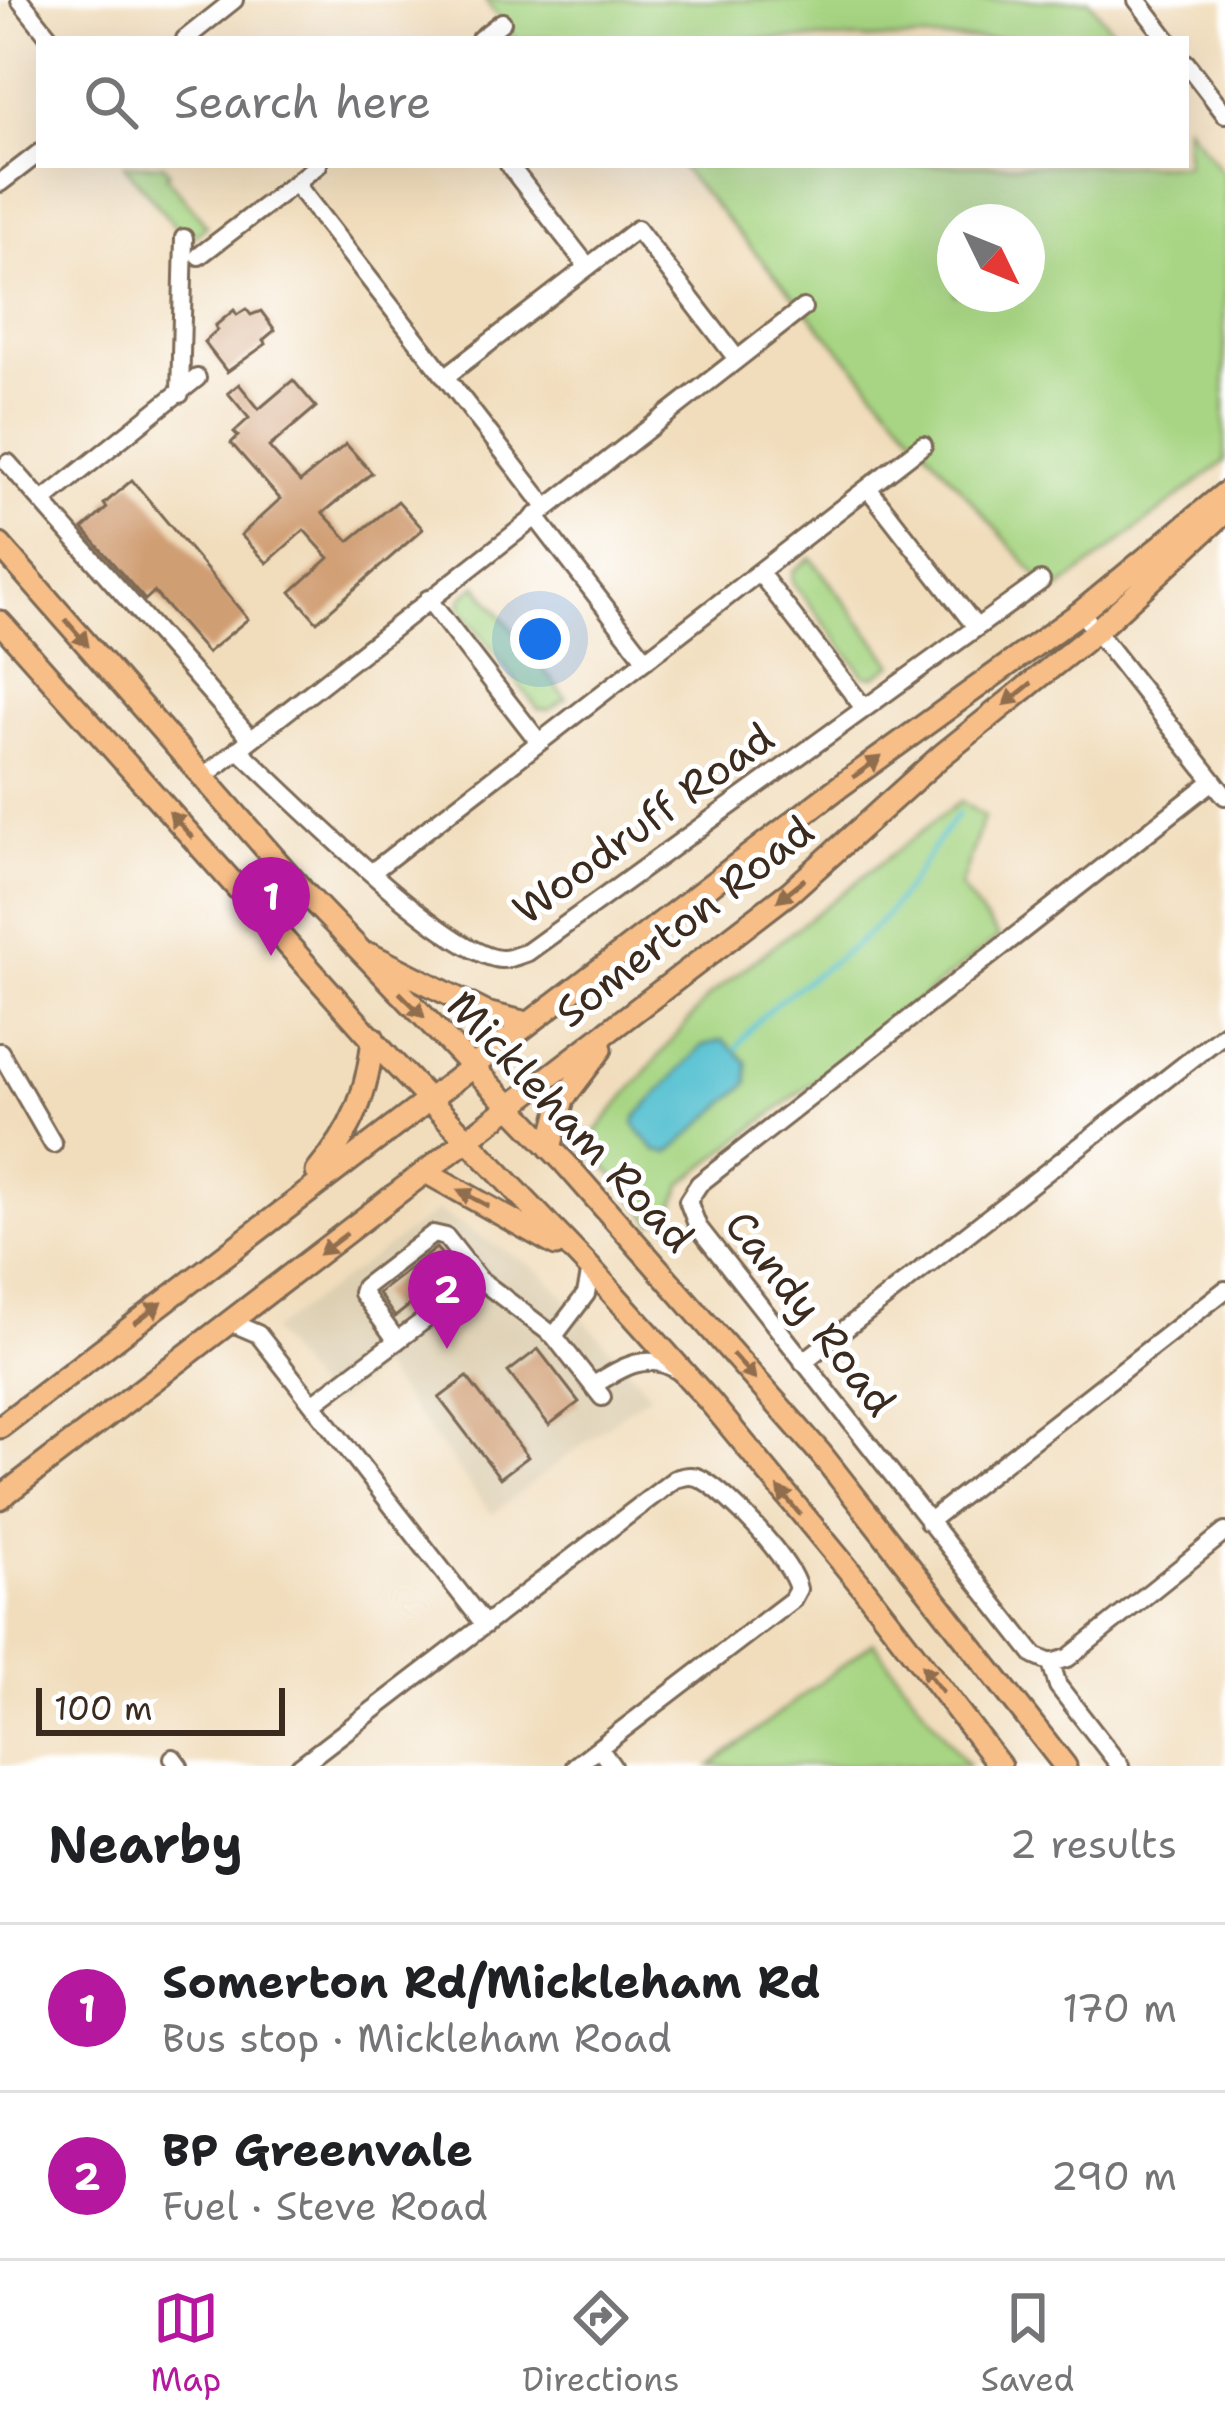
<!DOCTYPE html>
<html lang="en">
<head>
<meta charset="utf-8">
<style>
  :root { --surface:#fff; --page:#f6f6f6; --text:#202124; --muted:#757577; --line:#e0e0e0; --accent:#b5179e }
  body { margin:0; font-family:"Shantell Sans",sans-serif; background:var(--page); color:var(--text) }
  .compass { position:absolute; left:937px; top:204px; width:108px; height:108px; border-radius:50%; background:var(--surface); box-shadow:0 12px 48px #0002; rotate:133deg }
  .scale { position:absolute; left:36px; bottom:30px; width:249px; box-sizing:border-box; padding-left:12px; border:6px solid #3b2a1e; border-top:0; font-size:33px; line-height:42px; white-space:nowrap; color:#3b2a1e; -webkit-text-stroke:9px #fff; paint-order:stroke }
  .you { position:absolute; left:540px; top:639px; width:42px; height:42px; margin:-30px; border:9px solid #fff; border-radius:50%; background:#1a73e8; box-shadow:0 0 0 18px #1a73e833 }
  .badge { display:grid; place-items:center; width:78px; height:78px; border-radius:50%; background:var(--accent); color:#fff; font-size:39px; font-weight:700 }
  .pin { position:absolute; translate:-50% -99px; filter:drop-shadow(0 3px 6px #0008) }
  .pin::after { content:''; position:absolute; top:63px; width:42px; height:36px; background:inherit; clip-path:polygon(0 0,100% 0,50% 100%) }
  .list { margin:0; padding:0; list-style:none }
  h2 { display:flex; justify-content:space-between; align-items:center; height:156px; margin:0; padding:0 48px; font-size:51px }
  h2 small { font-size:39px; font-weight:400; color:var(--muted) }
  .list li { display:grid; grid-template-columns:78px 1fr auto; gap:36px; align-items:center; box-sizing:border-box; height:168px; padding:0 48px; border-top:3px solid var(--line) }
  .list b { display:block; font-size:45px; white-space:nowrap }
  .list p { margin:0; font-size:39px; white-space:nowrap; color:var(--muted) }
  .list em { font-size:39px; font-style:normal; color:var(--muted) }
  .icon { flex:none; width:66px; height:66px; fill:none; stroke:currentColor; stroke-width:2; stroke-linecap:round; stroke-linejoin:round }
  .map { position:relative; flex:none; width:1225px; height:1766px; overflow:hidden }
  .search { position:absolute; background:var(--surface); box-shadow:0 12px 48px #0002; left:36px; right:36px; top:36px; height:132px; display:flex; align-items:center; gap:30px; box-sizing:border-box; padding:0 42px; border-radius:0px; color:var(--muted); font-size:45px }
  .sheet { height:492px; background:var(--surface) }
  nav { display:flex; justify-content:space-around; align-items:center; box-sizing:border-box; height:168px; border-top:3px solid var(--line); background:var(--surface); font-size:33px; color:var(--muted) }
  nav a { display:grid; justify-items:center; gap:6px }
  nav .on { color:var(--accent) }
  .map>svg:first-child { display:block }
  .built { fill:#ddcfb1 }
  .green { fill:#a7d583; stroke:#718050; stroke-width:3; fill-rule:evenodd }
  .water { fill:#56c1d1; stroke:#487678; stroke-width:3 }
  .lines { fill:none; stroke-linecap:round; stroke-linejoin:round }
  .stream { stroke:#56c1d1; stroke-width:4.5 }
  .building { fill:#d09e73 }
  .minor-casing { stroke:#7b6955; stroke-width:22 }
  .major-casing { stroke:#7b6955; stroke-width:27 }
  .minor { stroke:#fff; stroke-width:16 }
  .major { stroke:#f7be87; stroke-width:21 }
  .oneway { fill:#906d4d }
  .labels { text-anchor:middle; stroke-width:10; stroke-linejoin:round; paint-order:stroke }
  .street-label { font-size:42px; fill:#3b2a1e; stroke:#fff }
</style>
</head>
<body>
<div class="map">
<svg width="1225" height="1766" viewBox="0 0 1225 1766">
  <rect width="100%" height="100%" fill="#fff"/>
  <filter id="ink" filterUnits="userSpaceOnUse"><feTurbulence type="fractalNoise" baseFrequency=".00833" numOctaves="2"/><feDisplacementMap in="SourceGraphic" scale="24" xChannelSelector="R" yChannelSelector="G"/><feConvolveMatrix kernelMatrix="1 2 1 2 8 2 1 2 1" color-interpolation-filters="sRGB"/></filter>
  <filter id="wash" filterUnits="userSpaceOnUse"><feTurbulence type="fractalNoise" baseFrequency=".004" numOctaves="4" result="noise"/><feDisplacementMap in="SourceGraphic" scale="48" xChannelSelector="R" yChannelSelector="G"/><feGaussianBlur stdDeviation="2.7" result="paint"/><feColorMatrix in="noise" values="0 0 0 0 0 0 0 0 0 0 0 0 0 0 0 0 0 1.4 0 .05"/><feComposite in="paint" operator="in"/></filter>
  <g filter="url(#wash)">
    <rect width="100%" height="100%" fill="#f1ddbc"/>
    <!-- built -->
    <path class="built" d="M437,1211L541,1272L650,1393L492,1514L380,1368L328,1407L271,1331Z"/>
    <!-- green -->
    <path class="green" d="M485,0H1089L1119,39H515Z
      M1186,125L1225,176V461L1053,594L679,165H1186ZM955,222H1027V294H955Z
      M124,165H163L169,173L166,176L207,226L187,241Z
      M811,558L893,664L874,677L864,675L792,581L793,571Z
      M477,585L566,698L549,710L538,709L460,608L462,597Z
      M961,801L984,817L960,887L999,937L683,1183L673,1208L654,1223L595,1154L593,1135L710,995Z
      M873,1642L968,1766H710Z"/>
    <!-- water -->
    <path class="water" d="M723,1040L747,1062L748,1083L676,1147L669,1153L656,1151L634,1124L636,1117L702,1046Z"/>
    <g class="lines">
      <!-- stream -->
      <path class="stream" d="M736,1049C772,991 837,969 882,920C910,888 931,848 958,814"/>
    </g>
    <g id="blocks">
      <!-- building -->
      <path class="building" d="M246,309L251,315L261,311L275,330L263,340L266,344L227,372L204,342L217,330L215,326L234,310L237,315Z
        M293,380L316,407L269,447L300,482L346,444L372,473L323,513L349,541L398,501L423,529L317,622L291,592L329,558L304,530L267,563L241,535L280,499L231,443L238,436L234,432L249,418L228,393L239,384L259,409Z
        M132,480L248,619L207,653L154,592L145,600L83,529L107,508L104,504Z
        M436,1248L455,1269L395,1317L378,1293Z
        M538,1349L579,1402L549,1425L508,1372Z
        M467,1377L528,1457L500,1478L439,1398Z"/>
    </g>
  </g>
  <g filter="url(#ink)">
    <use href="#blocks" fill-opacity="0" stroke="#7b6955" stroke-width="3"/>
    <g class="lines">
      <!-- minor casing -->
      <g class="minor-casing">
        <path id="minor" d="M20,0L51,39
          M1137,0L1167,39
          M185,39L234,0
          M480,39L502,22
          M1186,63L1225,114
          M318,165L295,183L546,507
          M509,165L588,267
          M0,183L39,153
          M199,256L295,183
          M445,377L637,229L737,359
          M180,394L184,238
          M8,463L250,738
          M868,488L976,627
          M43,501L197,378
          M535,516L646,660
          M759,572L864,708
          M428,599L539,742
          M1081,612L1225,796
          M238,749C285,792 445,955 501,959C509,960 519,955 528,952L1041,581
          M203,777L803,308
          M372,872L923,445
          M0,1052L53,1144
          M230,1322L258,1334L485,1625
          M554,1336L586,1294L591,1269
          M397,1341L362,1293L364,1287L433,1234L446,1237L479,1279
          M803,1362L1225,1033
          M594,1385C622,1367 649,1350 680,1372
          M313,1404L479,1279L554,1336L602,1397
          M928,1522L1225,1290
          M1051,1663L1068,1658L1225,1532
          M599,1748L612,1766
          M173,1758L179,1766
          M300,1766L675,1479C686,1476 693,1474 703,1480C729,1494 792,1561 798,1589L792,1600L575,1766
          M1120,1766L1058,1686L1051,1663L1035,1656L698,1227L688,1201L699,1184L1213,781"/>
      </g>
      <!-- major casing -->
      <g class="major-casing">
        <path id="major" d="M0,545L302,890L565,1163L821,1454L1065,1766
          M0,622L389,1058L591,1269L711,1403L865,1590L1000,1766
          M371,955L486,1013L527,1023
          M550,1148L563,1099L601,1049
          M317,1172C353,1129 367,1095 373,1038
          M426,1172L556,1245
          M0,1427L839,787L1081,612L1225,493
          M0,1498L790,892L941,756L1095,632L1225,512"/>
      </g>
      <!-- minor -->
      <use href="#minor" class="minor"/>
      <!-- major -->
      <use href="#major" class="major"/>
    </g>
    <!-- one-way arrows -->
    <defs><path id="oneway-solid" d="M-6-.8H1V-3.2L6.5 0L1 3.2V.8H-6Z" transform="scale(3)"/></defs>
    <g class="oneway">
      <use href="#oneway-solid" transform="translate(77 633) rotate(49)"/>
      <use href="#oneway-solid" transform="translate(1018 694) rotate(141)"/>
      <use href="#oneway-solid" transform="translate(867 767) rotate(-36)"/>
      <use href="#oneway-solid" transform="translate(181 825) rotate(-132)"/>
      <use href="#oneway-solid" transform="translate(791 890) rotate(141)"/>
      <use href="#oneway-solid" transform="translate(412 1005) rotate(45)"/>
      <use href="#oneway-solid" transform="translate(473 1198) rotate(-152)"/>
      <use href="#oneway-solid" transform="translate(333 1244) rotate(143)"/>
      <use href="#oneway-solid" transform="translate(148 1313) rotate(-37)"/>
      <use href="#oneway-solid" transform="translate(744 1367) rotate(48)"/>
      <use href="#oneway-solid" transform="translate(789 1501) rotate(-129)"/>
      <use href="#oneway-solid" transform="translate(932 1678) rotate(-128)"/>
    </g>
  </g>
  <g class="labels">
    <!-- street labels -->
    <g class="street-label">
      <text transform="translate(643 823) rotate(-36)" y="15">Woodruff Road</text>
      <text transform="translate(684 921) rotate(-38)" y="15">Somerton Road</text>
      <text transform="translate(571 1121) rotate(47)" y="15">Mickleham Road</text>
      <text transform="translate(811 1313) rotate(52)" y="15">Candy Road</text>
    </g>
  </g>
</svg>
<svg class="compass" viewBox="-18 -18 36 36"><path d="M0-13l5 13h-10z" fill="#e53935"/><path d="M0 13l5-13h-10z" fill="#757577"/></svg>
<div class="scale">100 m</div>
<div class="you"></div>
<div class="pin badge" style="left:271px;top:956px">1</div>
<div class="pin badge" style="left:447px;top:1349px">2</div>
<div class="search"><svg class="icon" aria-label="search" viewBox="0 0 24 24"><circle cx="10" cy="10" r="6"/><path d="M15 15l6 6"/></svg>Search here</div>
</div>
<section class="sheet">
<h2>Nearby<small>2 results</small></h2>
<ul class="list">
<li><span class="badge">1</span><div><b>Somerton Rd/Mickleham Rd</b><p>Bus stop · Mickleham Road</p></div><em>170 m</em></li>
<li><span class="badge">2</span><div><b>BP Greenvale</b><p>Fuel · Steve Road</p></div><em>290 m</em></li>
</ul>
</section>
<nav>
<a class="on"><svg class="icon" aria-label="map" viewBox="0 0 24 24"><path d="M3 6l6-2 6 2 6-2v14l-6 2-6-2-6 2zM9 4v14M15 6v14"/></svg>Map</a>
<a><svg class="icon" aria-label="directions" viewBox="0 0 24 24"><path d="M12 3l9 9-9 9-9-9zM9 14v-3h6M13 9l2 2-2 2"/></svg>Directions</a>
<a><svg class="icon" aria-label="saved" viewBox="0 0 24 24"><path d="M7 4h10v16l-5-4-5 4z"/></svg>Saved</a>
</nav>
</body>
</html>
